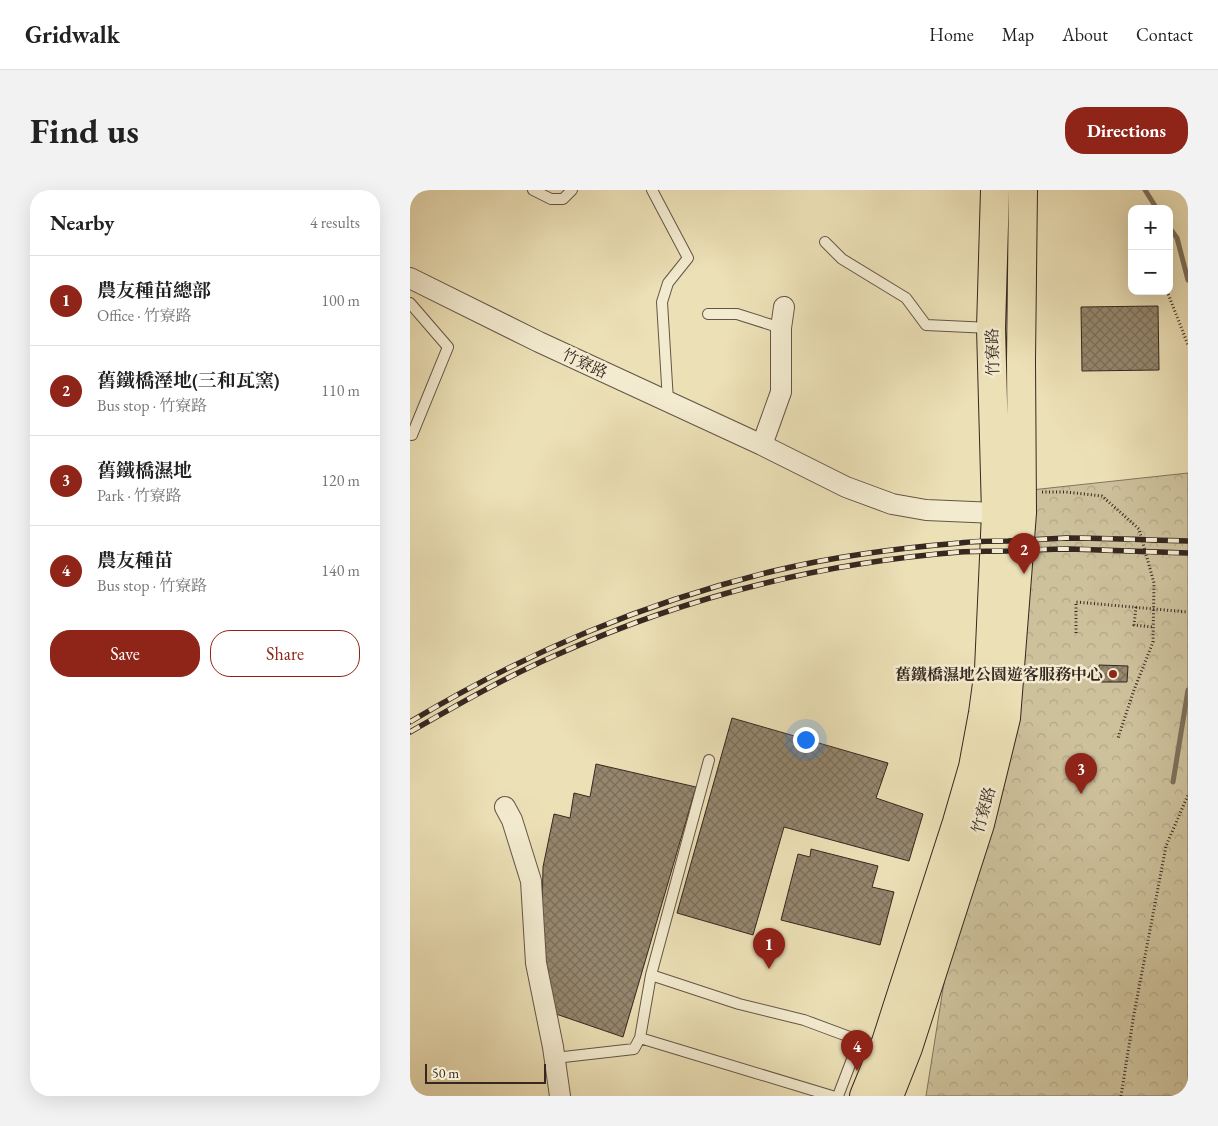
<!DOCTYPE html>
<html lang="en">
<head>
<meta charset="utf-8">
<style>
  :root { --surface:#fff; --page:#f2f2f2; --text:#222; --muted:#767676; --line:#e0e0e0; --accent:#8f2418 }
  body { margin:0; font-family:"EB Garamond","Noto Serif TC",serif; background:var(--page); color:var(--text) }
  .controls { position:absolute; right:15px; top:15px; display:grid; overflow:hidden; border-radius:10px; box-shadow:0 5px 20px #0002 }
  .controls button { width:45px; height:45px; display:grid; place-items:center; padding:0; border:0; border-bottom:1px solid var(--line); background:var(--surface); color:var(--text); font:25px sans-serif }
  .scale { position:absolute; left:15px; bottom:12px; width:121px; box-sizing:border-box; padding-left:5px; border:2px solid #362720; border-top:0; font-size:14px; line-height:18px; white-space:nowrap; color:#362720; -webkit-text-stroke:4px #f3ebd0; paint-order:stroke }
  .you { position:absolute; left:395px; top:549px; width:18px; height:18px; margin:-12px; border:4px solid #fff; border-radius:50%; background:#1a73e8; box-shadow:0 0 0 8px #1a73e833 }
  .badge { display:grid; place-items:center; width:32px; height:32px; border-radius:50%; background:var(--accent); color:#fff; font-size:16px; font-weight:700 }
  .pin { position:absolute; translate:-50% -41px; filter:drop-shadow(0 1px 2px #0008) }
  .pin::after { content:''; position:absolute; top:26px; width:18px; height:15px; background:inherit; clip-path:polygon(0 0,100% 0,50% 100%) }
  .list { margin:0; padding:0; list-style:none }
  h2 { display:flex; justify-content:space-between; align-items:center; height:65px; margin:0; padding:0 20px; font-size:21px }
  h2 small { font-size:16px; font-weight:400; color:var(--muted) }
  .list li { display:grid; grid-template-columns:32px 1fr auto; gap:15px; align-items:center; box-sizing:border-box; height:90px; padding:0 20px; border-top:1px solid var(--line) }
  .list b { display:block; font-size:19px; white-space:nowrap }
  .list p { margin:0; font-size:16px; white-space:nowrap; color:var(--muted) }
  .list em { font-size:16px; font-style:normal; color:var(--muted) }
  .actions { display:flex; gap:10px; padding:15px 20px }
  .actions a { flex:1; padding:11px 0; border:1px solid var(--accent); border-radius:20px; text-align:center; font-size:18px; color:var(--accent) }
  .actions .main { background:var(--accent); color:#fff }
  .map { position:relative; flex:none; width:778px; height:906px; overflow:hidden; border-radius:20px }
  header { display:flex; align-items:center; gap:30px; box-sizing:border-box; height:70px; padding:0 25px; background:var(--surface); border-bottom:1px solid var(--line) }
  header strong { font-size:24px }
  nav { display:flex; gap:28px; margin-inline-start:auto; font-size:18px }
  .intro { display:flex; align-items:center; justify-content:space-between; box-sizing:border-box; height:120px; padding:0 30px }
  h1 { margin:0; font-size:35px }
  .button { padding:12px 22px; border-radius:20px; background:var(--accent); color:#fff; font-size:18px; font-weight:700 }
  main { display:flex; gap:30px; padding:0 30px }
  aside { flex:1; background:var(--surface); border-radius:20px; box-shadow:0 5px 20px #0002 }
  .map>svg:first-child { display:block }
  .park { fill:url(#park-crowns); stroke:#82745e }
  .lines { fill:none; stroke-linecap:round; stroke-linejoin:round }
  .stream { stroke:#7e705b; stroke-width:5 }
  .building { fill:url(#building-cross-hatch); stroke:#362720 }
  .service-casing { stroke:#645546; stroke-width:12 }
  .minor-casing { stroke:#645546; stroke-width:22 }
  .primary-casing { stroke:#362720; stroke-width:30 }
  .path { stroke:#362720; stroke-width:3; stroke-dasharray:1 2.5; stroke-linecap:butt }
  .service { stroke:#f3ebd0; stroke-width:10 }
  .minor { stroke:#f3ebd0; stroke-width:20 }
  .primary { stroke:#ece0b6; stroke-width:28 }
  .rail-casing { stroke:#362720; stroke-width:5.5 }
  .rail { stroke:#f3ebd0; stroke-width:4; stroke-dasharray:11; stroke-linecap:butt }
  .path-bridge { stroke:#362720; stroke-width:3; stroke-dasharray:1 2.5; stroke-linecap:butt }
  .poi-dot { fill:#8f2418; stroke:#f3ebd0; stroke-width:2 }
  .labels { text-anchor:middle; stroke-width:5; stroke-linejoin:round; paint-order:stroke }
  .street-label { font-size:16px; fill:#362720; stroke:#f3ebd0 }
  .poi-label { font-size:16px; font-weight:bold; fill:#362720; stroke:#f3ebd0; text-anchor:end }
</style>
</head>
<body>
<header>
<strong>Gridwalk</strong>
<nav><a>Home</a><a>Map</a><a>About</a><a>Contact</a></nav>
</header>
<div class="intro"><h1>Find us</h1><a class="button">Directions</a></div>
<main>
<aside>
<h2>Nearby<small>4 results</small></h2>
<ul class="list">
<li><span class="badge">1</span><div><b>農友種苗總部</b><p>Office · 竹寮路</p></div><em>100 m</em></li>
<li><span class="badge">2</span><div><b>舊鐵橋溼地(三和瓦窯)</b><p>Bus stop · 竹寮路</p></div><em>110 m</em></li>
<li><span class="badge">3</span><div><b>舊鐵橋濕地</b><p>Park · 竹寮路</p></div><em>120 m</em></li>
<li><span class="badge">4</span><div><b>農友種苗</b><p>Bus stop · 竹寮路</p></div><em>140 m</em></li>
</ul>
<div class="actions"><a class="main">Save</a><a>Share</a></div>
</aside>
<div class="map">
<svg width="778" height="906" viewBox="0 0 778 906">
  <defs>
    <pattern id="park-crowns" width="20" height="18" patternUnits="userSpaceOnUse" patternTransform="scale(1.25)"><rect width="20" height="18" fill="#cdc19c"/><path d="M2 6a3 3 0 1 1 6 0M12 15a3 3 0 1 1 6 0" fill="none" stroke="#b1a686"/></pattern>
    <pattern id="building-cross-hatch" width="8" height="8" patternUnits="userSpaceOnUse" patternTransform="scale(1.25)"><rect width="8" height="8" fill="#95876e"/><path d="M0 0l8 8M0 8l8-8" fill="none" stroke="#7a6e5a"/></pattern>
  </defs>
  <rect width="100%" height="100%" fill="#ece0b6"/>
  <filter id="stains"><feTurbulence type="fractalNoise" baseFrequency=".004" numOctaves="4"/><feColorMatrix values="0 0 0 0 .2 0 0 0 0 .09 0 0 0 0 .02 0 0 0 .5 -.17"/></filter>
  <radialGradient id="worn" r=".72"><stop offset=".6" stop-color="#630" stop-opacity="0"/><stop offset="1" stop-color="#630" stop-opacity=".3"/></radialGradient>
  <!-- park -->
  <path class="park" d="M778,283V906H516L612,301Z"/>
  <g class="lines">
    <!-- stream -->
    <path class="stream" d="M735,0L747,19
      M759,37L767,48L778,90
      M763,592L778,500"/>
  </g>
  <!-- building -->
  <path class="building" d="M748,116L749,180L672,181L671,117Z
    M689,475L718,476L717,492H689Z
    M322,528L478,573L466,608L513,624L499,671L374,637L343,745L267,723Z
    M186,574L286,597L213,847L146,824L134,773L132,723L133,677L144,624L160,628L164,603L180,607Z
    M401,659L468,676L462,697L484,702L470,755L371,730L388,664L400,667Z"/>
  <g class="lines">
    <!-- service casing -->
    <g class="service-casing">
      <path id="service" d="M123,0L141,9H153L162,0
        M242,0L278,68L258,93L252,112L258,211
        M415,52L432,69L496,108L516,135L580,138
        M0,113L38,157L2,245
        M298,124H327L371,138
        M299,570L241,785L230,848L422,906
        M241,785L329,814L394,830L472,859
        M145,868L224,859L230,848
        M428,906L449,851"/>
    </g>
    <!-- minor casing -->
    <g class="minor-casing">
      <path id="minor" d="M0,88L129,152L352,255L436,297L482,314L516,320L586,323H600
        M352,255L371,202V138L374,117
        M95,617L102,630L121,691L126,773L143,857L150,906"/>
    </g>
    <!-- primary casing -->
    <g class="primary-casing">
      <path id="primary" d="M454,906L476,852L547,632L563,577L573,523L579,479L586,323L581,138L585,0
        M479,906L498,858L570,634L596,528L612,323L611,170L613,0"/>
    </g>
    <!-- path -->
    <path class="path" d="M733,101V105
      M757,101L778,155
      M632,302H656L692,306L729,339L744,393L743,452L724,500L708,548
      M726,417L724,435L743,437
      M711,906L724,824L756,656L778,605"/>
    <!-- service -->
    <use href="#service" class="service"/>
    <!-- minor -->
    <use href="#minor" class="minor"/>
    <!-- primary -->
    <use href="#primary" class="primary"/>
    <!-- rail casing -->
    <g class="rail-casing">
      <path id="rail" d="M0,532C117,462 235,412 368,380C427,366 489,358 550,353C566,351 582,351 598,351C617,350 637,349 656,348C696,348 737,350 778,351
        M0,542C47,515 94,488 144,466C272,408 410,373 550,362C566,361 582,361 598,361C619,360 639,359 660,359C699,360 739,362 778,363"/>
    </g>
    <!-- rail -->
    <use href="#rail" class="rail"/>
    <!-- path-bridge -->
    <path class="path-bridge" d="M666,443V412L778,422"/>
  </g>
  <!-- markers -->
  <circle class="poi-dot" cx="703" cy="484" r="5"/>
  <g class="labels">
    <!-- street labels -->
    <g class="street-label">
      <text transform="translate(582 162) rotate(-91)" y="6">竹寮路</text>
      <text transform="translate(175 173) rotate(25)" y="6">竹寮路</text>
      <text transform="translate(573 620) rotate(-74)" y="6">竹寮路</text>
    </g>
    <!-- poi labels -->
    <g class="poi-label">
      <text x="693" y="490">舊鐵橋濕地公園遊客服務中心</text>
    </g>
  </g>
  <rect width="100%" height="100%" filter="url(#stains)"/>
  <rect width="100%" height="100%" fill="url(#worn)"/>
</svg>
<div class="controls">
<button>+</button>
<button>−</button>
</div>
<div class="scale">50 m</div>
<div class="you"></div>
<div class="pin badge" style="left:359px;top:779px">1</div>
<div class="pin badge" style="left:614px;top:384px">2</div>
<div class="pin badge" style="left:671px;top:604px">3</div>
<div class="pin badge" style="left:447px;top:881px">4</div>
</div>
</main>
</body>
</html>
